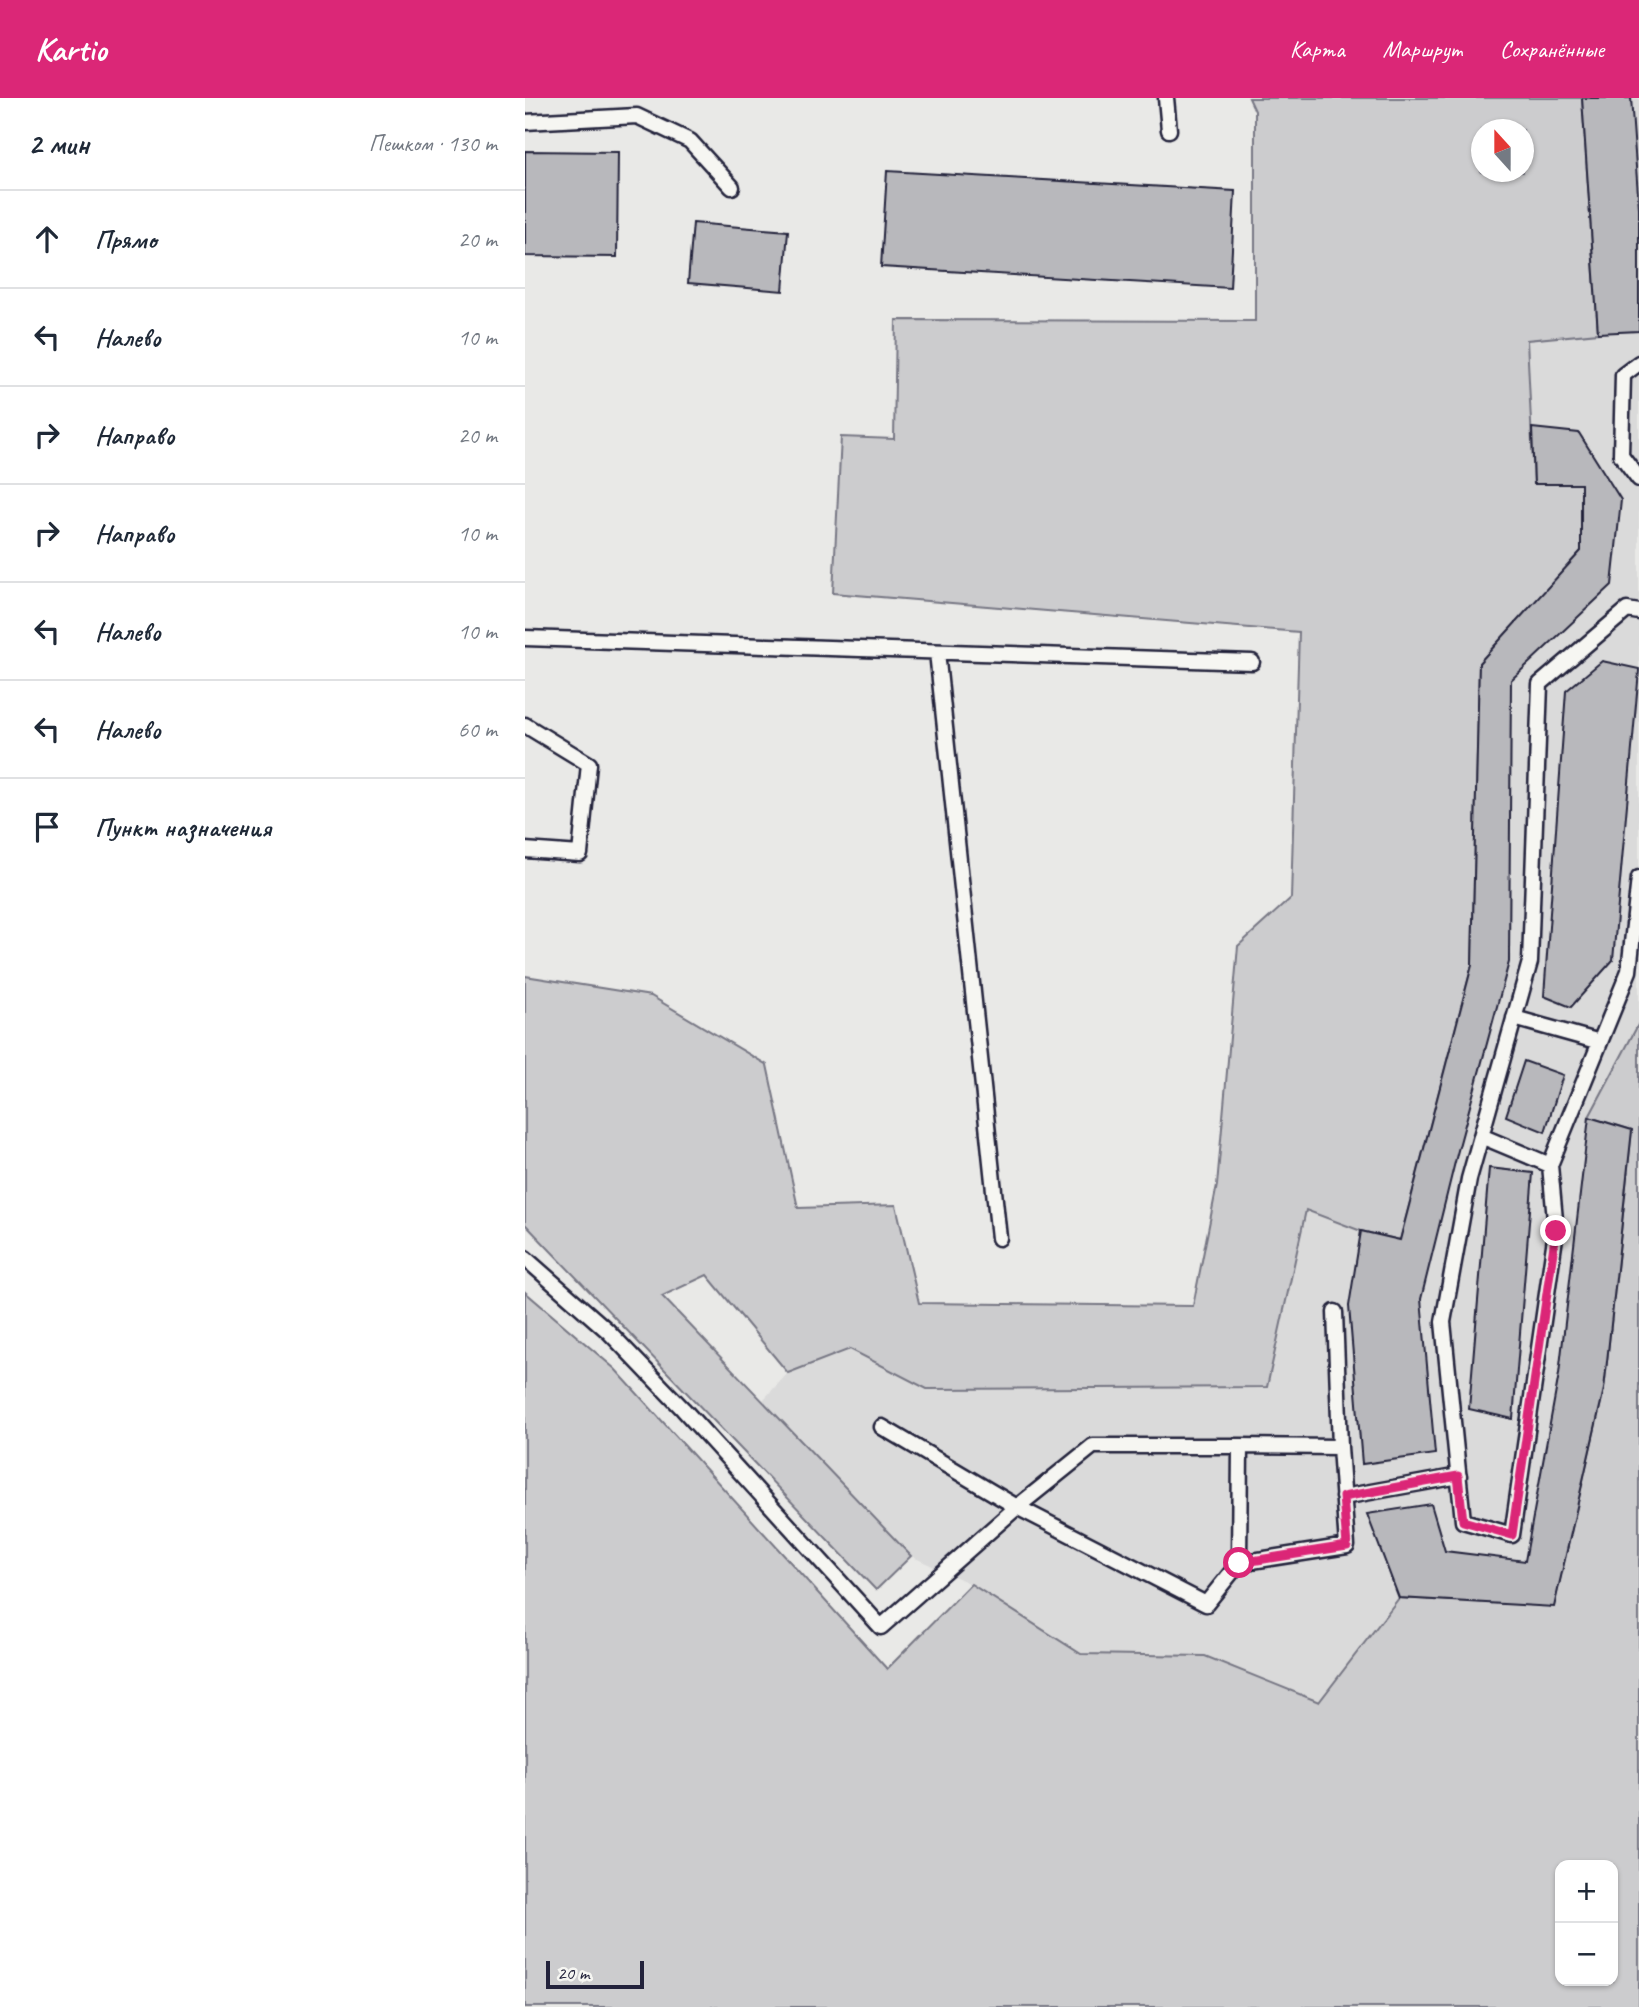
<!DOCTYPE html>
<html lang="ru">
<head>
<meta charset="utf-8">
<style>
  :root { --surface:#fff; --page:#f2f2f3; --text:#1f2937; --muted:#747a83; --line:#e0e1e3; --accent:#db2777 }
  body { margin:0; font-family:Caveat,sans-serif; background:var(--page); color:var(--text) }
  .controls { position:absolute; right:21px; bottom:21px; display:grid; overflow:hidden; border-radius:14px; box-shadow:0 2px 5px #0004 }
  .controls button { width:63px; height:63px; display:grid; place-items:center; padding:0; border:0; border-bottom:2px solid var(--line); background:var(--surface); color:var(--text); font:35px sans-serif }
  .compass { position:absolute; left:946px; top:21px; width:63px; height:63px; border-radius:50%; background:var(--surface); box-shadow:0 2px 5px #0004; rotate:339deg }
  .scale { position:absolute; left:21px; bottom:18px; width:98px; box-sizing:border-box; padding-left:7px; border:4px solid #22223b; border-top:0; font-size:19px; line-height:24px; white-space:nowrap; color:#22223b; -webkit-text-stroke:5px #f6f6f2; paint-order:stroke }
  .stop { position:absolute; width:21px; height:21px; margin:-16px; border:5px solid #db2777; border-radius:50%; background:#fff }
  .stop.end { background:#db2777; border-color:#fff; box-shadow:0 2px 7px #0008 }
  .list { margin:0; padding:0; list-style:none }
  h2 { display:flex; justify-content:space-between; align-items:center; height:91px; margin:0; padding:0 28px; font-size:30px }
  h2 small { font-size:23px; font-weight:400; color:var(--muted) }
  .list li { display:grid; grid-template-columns:46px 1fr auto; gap:21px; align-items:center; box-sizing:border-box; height:98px; padding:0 28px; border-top:2px solid var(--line) }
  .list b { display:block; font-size:26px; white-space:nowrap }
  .list em { font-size:23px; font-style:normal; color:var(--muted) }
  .icon { flex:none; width:38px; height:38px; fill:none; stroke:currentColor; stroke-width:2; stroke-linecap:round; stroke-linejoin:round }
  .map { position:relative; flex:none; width:1114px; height:1909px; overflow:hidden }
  header { display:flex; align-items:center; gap:42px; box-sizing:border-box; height:98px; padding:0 35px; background:var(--accent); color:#fff }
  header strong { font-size:33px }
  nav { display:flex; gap:38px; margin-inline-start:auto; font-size:24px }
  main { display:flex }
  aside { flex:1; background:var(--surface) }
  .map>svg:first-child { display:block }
  .built { fill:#dadada }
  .green { fill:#ccccce; stroke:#777784; stroke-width:2; fill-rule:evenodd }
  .building { fill:#b8b8bc; stroke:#22223b; stroke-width:2 }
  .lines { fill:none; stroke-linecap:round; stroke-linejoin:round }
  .lane-casing { stroke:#22223b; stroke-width:19 }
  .lane { stroke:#f6f6f2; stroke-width:14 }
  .route { stroke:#db2777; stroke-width:9 }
</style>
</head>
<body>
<header>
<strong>Kartio</strong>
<nav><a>Карта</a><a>Маршрут</a><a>Сохранённые</a></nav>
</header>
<main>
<aside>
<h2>2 мин<small>Пешком · 130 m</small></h2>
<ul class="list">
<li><svg class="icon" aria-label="ahead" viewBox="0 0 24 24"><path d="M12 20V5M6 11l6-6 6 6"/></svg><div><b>Прямо</b></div><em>20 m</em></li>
<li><svg class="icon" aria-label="left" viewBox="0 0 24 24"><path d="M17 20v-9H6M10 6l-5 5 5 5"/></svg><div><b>Налево</b></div><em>10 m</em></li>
<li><svg class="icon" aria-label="right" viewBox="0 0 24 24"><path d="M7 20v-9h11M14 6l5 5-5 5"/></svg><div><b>Направо</b></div><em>20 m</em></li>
<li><svg class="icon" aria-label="right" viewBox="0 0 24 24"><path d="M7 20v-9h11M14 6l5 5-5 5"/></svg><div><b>Направо</b></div><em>10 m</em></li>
<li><svg class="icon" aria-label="left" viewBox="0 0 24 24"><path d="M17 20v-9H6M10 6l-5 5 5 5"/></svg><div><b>Налево</b></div><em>10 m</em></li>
<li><svg class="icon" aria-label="left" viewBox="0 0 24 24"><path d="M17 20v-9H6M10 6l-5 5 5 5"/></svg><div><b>Налево</b></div><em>60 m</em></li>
<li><svg class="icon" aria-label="arrive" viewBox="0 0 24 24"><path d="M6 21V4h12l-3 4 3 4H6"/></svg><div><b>Пункт назначения</b></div></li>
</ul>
</aside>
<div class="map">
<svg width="1114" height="1909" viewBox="0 0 1114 1909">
  <rect width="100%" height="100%" fill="#e9e9e7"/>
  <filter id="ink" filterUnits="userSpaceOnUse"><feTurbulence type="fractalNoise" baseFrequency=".0143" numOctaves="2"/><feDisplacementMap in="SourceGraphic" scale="14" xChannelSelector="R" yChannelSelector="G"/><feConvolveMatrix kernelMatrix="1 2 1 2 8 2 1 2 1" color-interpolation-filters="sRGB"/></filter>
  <g filter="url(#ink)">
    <!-- built -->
    <path class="built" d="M1057,0H1114V925L1065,1019L1107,1032L1079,1291L1029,1509L874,1500L794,1604L680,1558L556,1556L446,1486L386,1458L237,1303L263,1275L325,1251L402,1291L742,1289L781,1111L836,1133L1009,386L1002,241L1073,235Z"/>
    <!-- green -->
    <path class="green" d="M724,0H1057L1073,235L1002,242L1009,386H1056V453L954,565L947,867L875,1142L836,1133L781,1112L742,1289L402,1291L325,1251L263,1275L182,1177L137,1198L386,1458L351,1492L0,1126V878L126,898L242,967L273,1110L371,1107L394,1205L668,1208L692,1087L713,848L766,800L774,534L308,495L316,339L369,341L371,222L730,223V13ZM956,32H998V74H956Z
      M1114,925V1909H0V1194L90,1271L362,1571L446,1486L556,1556L680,1558L794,1604L874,1500L1029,1508L1079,1291L1107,1032L1064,1019ZM1035,1767H1088V1883H1035Z"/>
    <!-- building -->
    <path class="building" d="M1057,0H1106L1114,110V233L1073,235Z
      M0,53L93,54L92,159L0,158Z
      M362,73L710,93L705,190L356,169Z
      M168,125L263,133L258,193L163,185Z
      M1007,330L1054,335L1096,402L1087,487L986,582L984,864L932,1056L896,1201L910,1356L837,1366L824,1208L836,1133L875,1142L947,867L954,565L1056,453V386H1009Z
      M1077,563L1114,571V573L1088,862L1046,909L1019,898L1041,593Z
      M999,963L1038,977L1020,1034L981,1018Z
      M1064,1019L1107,1032L1079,1291L1029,1509L874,1500L842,1416L906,1406L920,1453L1000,1463L1034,1276Z
      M964,1070L1008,1075L988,1321L944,1311Z"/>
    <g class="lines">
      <!-- lane casing -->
      <g class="lane-casing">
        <path id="lane" d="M641,0L644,32
          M0,24L112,18L165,43L207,89
          M1114,265L1098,277L1096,357L1114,381
          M1114,514L1102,512L1015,586L1005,864L944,1081L918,1224L938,1423L987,1437L1031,1133L1025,1067L1104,873L1114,780
          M0,540L727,564
          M412,554L474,1140
          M0,627L64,666L55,756L0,752
          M989,920L1075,944
          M956,1038L1025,1067
          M0,1160L83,1233L158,1311L356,1529L492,1409L681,1506L714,1465L715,1348L815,1349L822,1448L714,1465
          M810,1214L815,1349
          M357,1329L492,1409L568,1348H715
          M818,1399L934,1378"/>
      </g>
      <!-- lane -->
      <use href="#lane" class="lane"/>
    </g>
  </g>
  <g class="lines" filter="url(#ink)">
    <!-- route -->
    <path class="route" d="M714,1465L822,1448L818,1399L933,1378L938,1423L987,1437L1031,1133"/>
  </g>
</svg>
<div class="controls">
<button>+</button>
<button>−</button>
</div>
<svg class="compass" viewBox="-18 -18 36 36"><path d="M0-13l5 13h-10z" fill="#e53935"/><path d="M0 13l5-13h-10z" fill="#747a83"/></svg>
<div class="scale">20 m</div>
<div class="stop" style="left:714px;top:1465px"></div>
<div class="stop end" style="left:1031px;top:1133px"></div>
</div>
</main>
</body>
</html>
